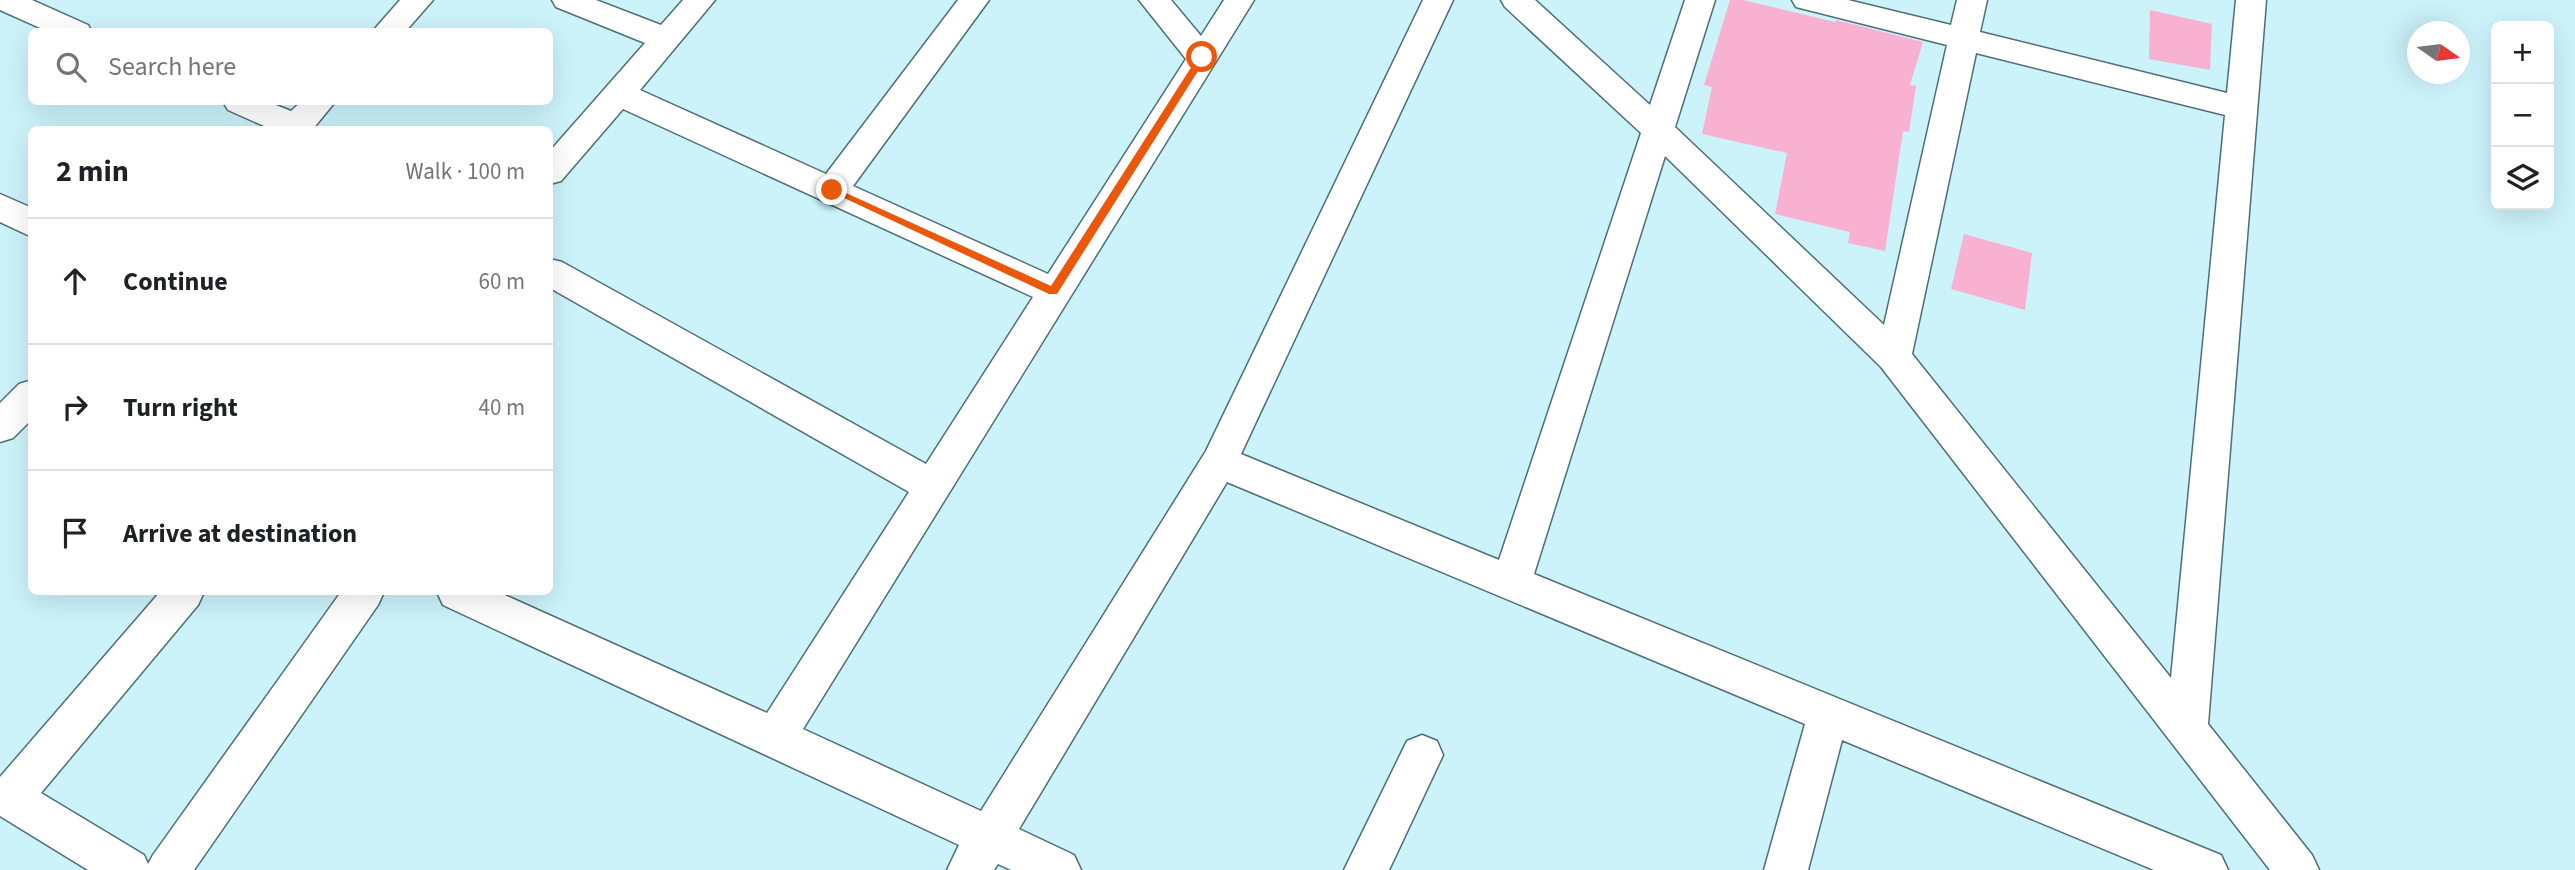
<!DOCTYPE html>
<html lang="en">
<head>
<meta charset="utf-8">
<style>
  :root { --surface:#fff; --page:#f2f2f2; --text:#202124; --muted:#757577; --line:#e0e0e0 }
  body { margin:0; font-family:"Source Sans 3",sans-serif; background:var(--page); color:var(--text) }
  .controls { position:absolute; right:21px; top:21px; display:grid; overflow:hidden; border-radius:10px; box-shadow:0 7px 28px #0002 }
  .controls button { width:63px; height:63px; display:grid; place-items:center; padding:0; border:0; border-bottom:2px solid var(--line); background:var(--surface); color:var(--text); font:35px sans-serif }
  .compass { position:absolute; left:2407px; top:21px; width:63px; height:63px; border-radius:50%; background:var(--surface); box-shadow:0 7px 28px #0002; rotate:104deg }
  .stop { position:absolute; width:21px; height:21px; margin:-16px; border:5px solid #ea580c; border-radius:50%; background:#fff }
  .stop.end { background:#ea580c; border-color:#fff; box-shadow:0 2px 7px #0008 }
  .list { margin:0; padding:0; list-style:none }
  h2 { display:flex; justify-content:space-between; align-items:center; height:91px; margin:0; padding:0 28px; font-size:30px }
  h2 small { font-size:23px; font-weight:400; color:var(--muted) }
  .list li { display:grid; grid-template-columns:46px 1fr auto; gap:21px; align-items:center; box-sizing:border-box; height:126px; padding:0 28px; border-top:2px solid var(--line) }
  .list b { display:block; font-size:26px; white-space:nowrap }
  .list em { font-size:23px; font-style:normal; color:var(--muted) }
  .icon { flex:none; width:38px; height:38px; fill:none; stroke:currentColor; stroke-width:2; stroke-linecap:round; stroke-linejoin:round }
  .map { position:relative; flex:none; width:2575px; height:870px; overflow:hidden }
  .search { position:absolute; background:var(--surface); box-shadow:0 7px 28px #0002; left:28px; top:28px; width:525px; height:77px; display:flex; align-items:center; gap:18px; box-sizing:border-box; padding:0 24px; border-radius:10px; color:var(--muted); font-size:26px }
  .panel { position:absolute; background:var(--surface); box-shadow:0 7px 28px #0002; left:28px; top:126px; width:525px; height:469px; border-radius:10px }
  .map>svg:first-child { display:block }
  .building { fill:#f9b1d2 }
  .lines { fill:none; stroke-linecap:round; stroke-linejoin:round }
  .minor-casing { stroke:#4d6f77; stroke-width:3 }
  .minor { fill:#fff; fill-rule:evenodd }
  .route { fill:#ea580c }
</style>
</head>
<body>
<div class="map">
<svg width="2575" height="870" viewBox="0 0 2575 870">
  <rect width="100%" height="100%" fill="#ccf2fa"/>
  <!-- building -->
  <path class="building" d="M1730,0H1743L1835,22L1836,20L1923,42L1910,85L1916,86L1909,132L1903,131L1885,251L1848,243L1850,232L1775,214L1787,153L1702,134L1712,87L1704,85Z
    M2150,10L2212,24L2210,70L2149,59Z
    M1964,234L2032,253L2025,310L1951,289Z"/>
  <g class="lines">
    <!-- minor casing -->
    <g class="minor-casing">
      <path id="minor" d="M0,0H32L88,25L92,32H49L0,10Z
        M400,0H433L405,32H372Z
        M552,0H596L661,25L683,0H715L640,90L826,174L958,0H989L853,186L1048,274L1186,59L1139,0H1171L1201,36L1224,0H1254L803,729L981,811L1206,451L1423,0H1453L1241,454L1499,560L1641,133L1505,7L1501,0H1535L1650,105L1685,0H1715L1675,127L1884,325L1947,45L1796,7L1792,0H1848L1951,25L1957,0H1987L1980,32L2227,93L2236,0H2266L2208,724L2312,855L2319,870H2270L1881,367L1665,156L1534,574L2221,855L2228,870H2154L1842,740L1808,870H1764L1805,724L1227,482L1019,829L1074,855L1081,870H1011L998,864L994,870H947L959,845L443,605L437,592H498L767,713L909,492L550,288V259L562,262L926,464L1033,297L623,109L561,181L550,184V151L645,43L556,7ZM1976,53L2225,115L2171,678L1912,354Z
        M223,102H268L291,111L301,102H335L312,130H273L228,110Z
        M0,194L32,208V237L0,222Z
        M32,380V419L13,438L0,442V403L19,384Z
        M160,592H204L198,605L41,793L144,855L148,864L153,855L341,592H384L378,605L194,870H88L0,816V777Z
        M1422,735L1437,741L1443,755L1389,870H1344L1407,741Z"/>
    </g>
    <!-- minor -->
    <use href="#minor" class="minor"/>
  </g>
  <!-- route -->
  <path class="route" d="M1202,54L1207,57L1205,60L1057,294H1049L827,190L828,188H835L1051,286L1199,55Z"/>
</svg>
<div class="controls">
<button>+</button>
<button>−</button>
<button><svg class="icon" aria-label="layers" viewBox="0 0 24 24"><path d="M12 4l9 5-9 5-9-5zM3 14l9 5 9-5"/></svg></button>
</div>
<svg class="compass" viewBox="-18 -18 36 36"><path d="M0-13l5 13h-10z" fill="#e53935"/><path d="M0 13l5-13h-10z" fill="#757577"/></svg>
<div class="stop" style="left:1202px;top:57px"></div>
<div class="stop end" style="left:832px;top:190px"></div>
<div class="search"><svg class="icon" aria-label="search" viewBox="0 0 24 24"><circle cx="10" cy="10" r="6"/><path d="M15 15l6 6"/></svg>Search here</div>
<section class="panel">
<h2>2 min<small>Walk · 100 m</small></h2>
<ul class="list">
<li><svg class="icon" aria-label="ahead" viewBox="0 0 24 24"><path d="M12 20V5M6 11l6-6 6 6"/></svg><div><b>Continue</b></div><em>60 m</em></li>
<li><svg class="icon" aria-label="right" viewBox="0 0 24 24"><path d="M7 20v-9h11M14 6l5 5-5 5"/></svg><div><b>Turn right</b></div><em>40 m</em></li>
<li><svg class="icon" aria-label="arrive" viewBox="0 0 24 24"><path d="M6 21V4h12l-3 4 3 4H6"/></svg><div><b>Arrive at destination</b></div></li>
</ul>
</section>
</div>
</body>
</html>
